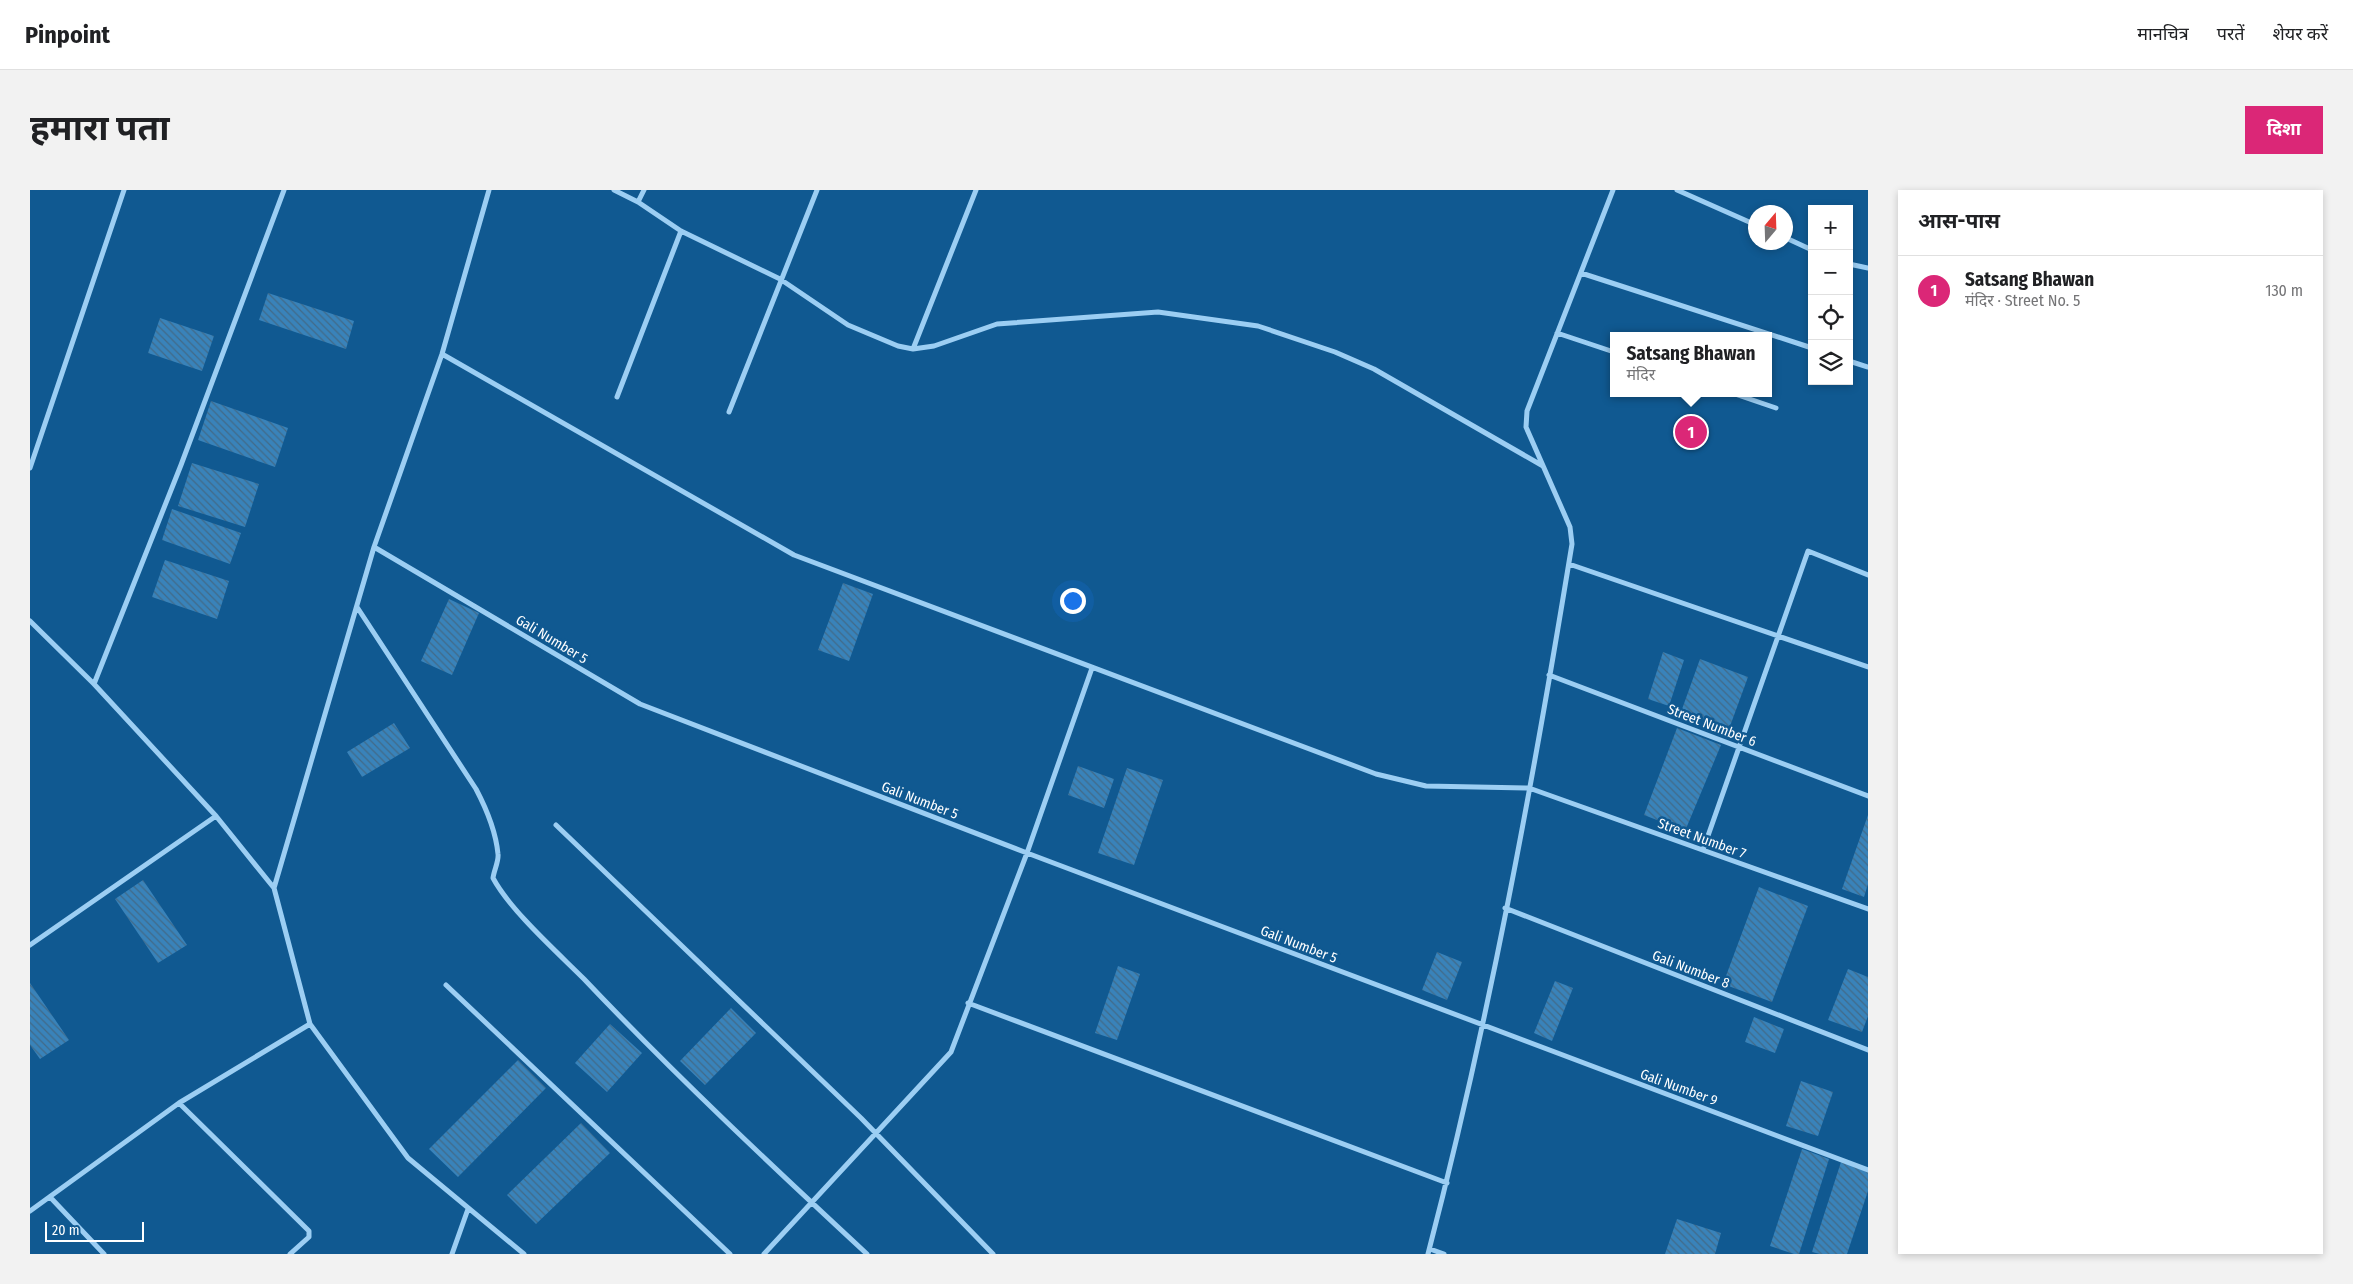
<!DOCTYPE html>
<html lang="hi">
<head>
<meta charset="utf-8">
<style>
  :root { --surface:#fff; --page:#f2f2f2; --text:#202124; --muted:#757577; --line:#e0e0e0; --accent:#db2777 }
  body { margin:0; font-family:"Fira Sans Condensed","Noto Sans Devanagari",sans-serif; background:var(--page); color:var(--text) }
  .controls { position:absolute; right:15px; top:15px; display:grid; overflow:hidden; border-radius:0px; box-shadow:0 2px 8px #0003 }
  .controls button { width:45px; height:45px; display:grid; place-items:center; padding:0; border:0; border-bottom:1px solid var(--line); background:var(--surface); color:var(--text); font:25px sans-serif }
  .compass { position:absolute; left:1718px; top:15px; width:45px; height:45px; border-radius:50%; background:var(--surface); box-shadow:0 2px 8px #0003; rotate:19deg }
  .scale { position:absolute; left:15px; bottom:12px; width:99px; box-sizing:border-box; padding-left:5px; border:2px solid #fff; border-top:0; font-size:14px; line-height:18px; white-space:nowrap; color:#fff; -webkit-text-stroke:4px #105991; paint-order:stroke }
  .you { position:absolute; left:1042px; top:410px; width:18px; height:18px; margin:-12px; border:4px solid #fff; border-radius:50%; background:#1a73e8; box-shadow:0 0 0 8px #1a73e833 }
  .badge { display:grid; place-items:center; width:32px; height:32px; border-radius:50%; background:var(--accent); color:#fff; font-size:16px; font-weight:700 }
  .pin { position:absolute; translate:-50% -50%; border:2px solid #fff; box-shadow:0 1px 5px #0006 }
  .popup { position:absolute; left:1580px; top:142px; width:162px; height:65px; box-sizing:border-box; display:grid; place-content:center; border-radius:0px; background:var(--surface); filter:drop-shadow(0 1px 4px #0005); font-size:16px; white-space:nowrap; color:var(--muted) }
  .popup b { font-size:19px; color:var(--text) }
  .popup::after { content:''; position:absolute; left:50%; top:100%; margin-left:-10px; border:10px solid transparent; border-top-color:var(--surface) }
  .list { margin:0; padding:0; list-style:none }
  h2 { display:flex; justify-content:space-between; align-items:center; height:65px; margin:0; padding:0 20px; font-size:21px }
  h2 small { font-size:16px; font-weight:400; color:var(--muted) }
  .list li { display:grid; grid-template-columns:32px 1fr auto; gap:15px; align-items:center; box-sizing:border-box; height:70px; padding:0 20px; border-top:1px solid var(--line) }
  .list b { display:block; font-size:19px; white-space:nowrap }
  .list p { margin:0; font-size:16px; white-space:nowrap; color:var(--muted) }
  .list em { font-size:16px; font-style:normal; color:var(--muted) }
  .icon { flex:none; width:28px; height:28px; fill:none; stroke:currentColor; stroke-width:2; stroke-linecap:round; stroke-linejoin:round }
  .map { position:relative; flex:none; width:1838px; height:1064px; overflow:hidden; border-radius:0px }
  header { display:flex; align-items:center; gap:30px; box-sizing:border-box; height:70px; padding:0 25px; background:var(--surface); border-bottom:1px solid var(--line) }
  header strong { font-size:24px }
  nav { display:flex; gap:28px; margin-inline-start:auto; font-size:18px }
  .intro { display:flex; align-items:center; justify-content:space-between; box-sizing:border-box; height:120px; padding:0 30px }
  h1 { margin:0; font-size:35px }
  .button { padding:12px 22px; border-radius:0px; background:var(--accent); color:#fff; font-size:18px; font-weight:700 }
  main { display:flex; gap:30px; padding:0 30px }
  aside { flex:1; background:var(--surface); border-radius:0px; box-shadow:0 2px 8px #0003 }
  .map>svg:first-child { display:block }
  .building { fill:url(#building-back-hatch) }
  .lines { fill:none; stroke-linecap:round; stroke-linejoin:round }
  .minor { stroke:#9ccef3; stroke-width:5 }
  .labels { text-anchor:middle; stroke-width:5; stroke-linejoin:round; paint-order:stroke }
  .street-label { font-size:14px; fill:#fff; stroke:#105991 }
</style>
</head>
<body>
<header>
<strong>Pinpoint</strong>
<nav><a>मानचित्र</a><a>परतें</a><a>शेयर करें</a></nav>
</header>
<div class="intro"><h1>हमारा पता</h1><a class="button">दिशा</a></div>
<main>
<div class="map">
<svg width="1838" height="1064" viewBox="0 0 1838 1064">
  <defs>
    <pattern id="building-back-hatch" width="6" height="6" patternUnits="userSpaceOnUse" patternTransform="scale(1.25)"><rect width="6" height="6" fill="#3983ba"/><path d="M-1 5l2 2M0 0l6 6M5-1l2 2" fill="none" stroke="#426a88"/></pattern>
  </defs>
  <rect width="100%" height="100%" fill="#105991"/>
  <!-- building -->
  <path class="building" d="M238,103L324,131L316,159L229,130Z
    M130,128L184,146L172,181L118,163Z
    M181,211L258,238L245,277L168,250Z
    M162,273L229,294L215,337L148,316Z
    M142,319L211,343L200,374L132,350Z
    M135,370L199,391L187,429L122,407Z
    M813,393L843,404L819,471L788,460Z
    M419,409L449,423L422,485L391,471Z
    M1633,462L1654,470L1639,516L1618,509Z
    M1670,469L1718,487L1699,539L1651,522Z
    M364,533L380,558L332,587L317,562Z
    M1647,538L1691,555L1655,641L1614,625Z
    M1048,576L1084,589L1074,618L1038,605Z
    M1097,578L1133,590L1104,675L1068,663Z
    M1838,625V694L1834,707L1812,699Z
    M113,690L157,755L128,773L85,709Z
    M1729,697L1778,716L1742,812L1693,794Z
    M1407,762L1432,772L1417,810L1392,800Z
    M1088,776L1110,784L1087,850L1065,843Z
    M1818,779L1838,787V826L1832,842L1798,830Z
    M1525,791L1543,798L1522,851L1504,843Z
    M0,793L39,850L10,869L0,855Z
    M701,818L726,843L675,895L650,871Z
    M1724,827L1754,839L1745,863L1715,852Z
    M580,834L612,863L577,902L545,873Z
    M488,870L516,898L428,987L399,959Z
    M1771,891L1803,902L1788,946L1756,936Z
    M551,933L580,963L506,1034L477,1005Z
    M1772,959L1799,969L1769,1064H1764L1740,1056Z
    M1811,972L1838,981V1001L1817,1064H1790L1782,1062Z
    M1647,1029L1691,1043L1685,1064H1635Z"/>
  <g class="lines">
    <!-- minor -->
    <path class="minor" d="M584,0L608,12L651,41L750,89L818,135L868,156L883,159L904,156L967,134L1128,122L1228,136L1305,162L1344,179L1513,276
      M1647,0L1726,35
      M608,12L614,0
      M1756,48L1782,60
      M1819,74L1838,78
      M1551,83L1782,158
      M1527,143L1584,162
      M883,159L946,0
      M412,164L764,365L1346,584L1396,596L1499,598L1838,719
      M1819,171L1838,177
      M1702,203L1746,218
      M587,207L651,41
      M699,222L787,0
      M0,278L94,0
      M344,357L610,514L997,663L1838,980
      M1539,374L1838,477
      M327,417L446,599C456,618 466,643 468,664C469,671 464,680 463,688C480,720 527,762 554,789C645,885 740,974 837,1064
      M0,431L64,494L186,626L244,698L280,834
      M1519,485L1838,606
      M64,494L151,275L254,0
      M526,635L831,928L963,1064
      M1673,660L1778,361L1838,385
      M244,698L344,357L412,164L459,0
      M1475,718L1838,860
      M0,755L186,626
      M416,795L700,1064
      M938,813L1417,993
      M149,913L279,1041V1047L260,1064
      M20,1007L74,1064
      M0,1021L149,913L280,834L378,968L494,1064
      M1400,1059L1414,1064
      M422,1064L438,1019
      M734,1064L921,862L997,663L1062,478
      M1398,1064C1459,830 1503,592 1542,354L1540,337L1496,237L1497,221L1583,0"/>
  </g>
  <g class="labels">
    <!-- street labels -->
    <g class="street-label">
      <text transform="translate(522 449) rotate(31)" y="5">Gali Number 5</text>
      <text transform="translate(1682 535) rotate(21)" y="5">Street Number 6</text>
      <text transform="translate(890 610) rotate(21)" y="5">Gali Number 5</text>
      <text transform="translate(1672 648) rotate(20)" y="5">Street Number 7</text>
      <text transform="translate(1269 754) rotate(21)" y="5">Gali Number 5</text>
      <text transform="translate(1661 779) rotate(21)" y="5">Gali Number 8</text>
      <text transform="translate(1649 897) rotate(20)" y="5">Gali Number 9</text>
    </g>
  </g>
</svg>
<div class="controls">
<button>+</button>
<button>−</button>
<button><svg class="icon" aria-label="locate" viewBox="0 0 24 24"><circle cx="12" cy="12" r="6"/><path d="M12 2v4M12 18v4M2 12h4M18 12h4"/></svg></button>
<button><svg class="icon" aria-label="layers" viewBox="0 0 24 24"><path d="M12 4l9 5-9 5-9-5zM3 14l9 5 9-5"/></svg></button>
</div>
<svg class="compass" viewBox="-18 -18 36 36"><path d="M0-13l5 13h-10z" fill="#e53935"/><path d="M0 13l5-13h-10z" fill="#757577"/></svg>
<div class="scale">20 m</div>
<div class="you"></div>
<div class="pin badge" style="left:1661px;top:242px">1</div>
<div class="popup"><b>Satsang Bhawan</b>मंदिर</div>
</div>
<aside>
<h2>आस-पास<small></small></h2>
<ul class="list">
<li><span class="badge">1</span><div><b>Satsang Bhawan</b><p>मंदिर · Street No. 5</p></div><em>130 m</em></li>
</ul>
</aside>
</main>
</body>
</html>
